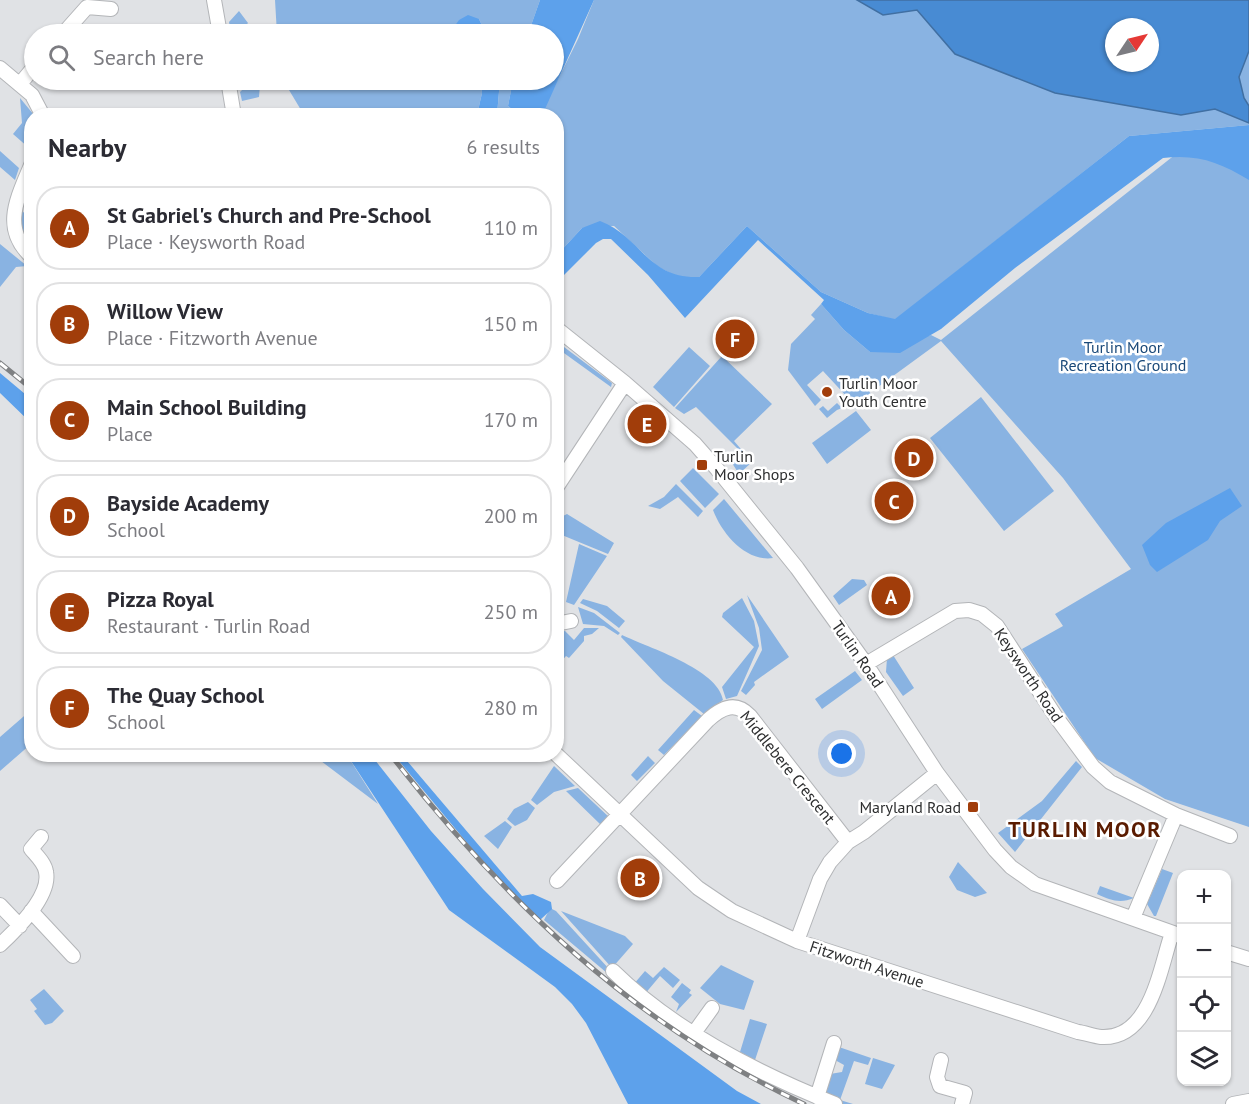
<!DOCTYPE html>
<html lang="en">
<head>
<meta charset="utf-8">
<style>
  :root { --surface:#fff; --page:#f7f7f7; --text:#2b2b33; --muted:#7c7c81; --line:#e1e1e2; --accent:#a13d0a }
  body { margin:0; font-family:"PT Sans",sans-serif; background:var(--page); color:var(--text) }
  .controls { position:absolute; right:18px; bottom:18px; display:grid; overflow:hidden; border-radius:12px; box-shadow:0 2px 4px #0004 }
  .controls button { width:54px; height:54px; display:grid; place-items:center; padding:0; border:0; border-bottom:2px solid var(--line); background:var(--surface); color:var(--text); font:30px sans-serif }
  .compass { position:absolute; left:1105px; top:18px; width:54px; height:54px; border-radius:50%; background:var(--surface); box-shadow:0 2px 4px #0004; rotate:55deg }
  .you { position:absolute; left:842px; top:754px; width:21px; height:21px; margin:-15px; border:4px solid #fff; border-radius:50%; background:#1a73e8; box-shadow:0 0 0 9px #1a73e833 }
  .badge { display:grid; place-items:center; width:39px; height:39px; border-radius:50%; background:var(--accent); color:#fff; font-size:20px; font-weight:700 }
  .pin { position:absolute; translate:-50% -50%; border:3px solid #fff; box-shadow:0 2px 6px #0006 }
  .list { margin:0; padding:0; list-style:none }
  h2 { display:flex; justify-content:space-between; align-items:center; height:78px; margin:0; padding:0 24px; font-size:26px }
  h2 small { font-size:20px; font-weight:400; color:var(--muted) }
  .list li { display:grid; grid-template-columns:39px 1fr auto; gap:18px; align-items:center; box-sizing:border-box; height:84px; margin:0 12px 12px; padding:0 12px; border:2px solid var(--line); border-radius:24px }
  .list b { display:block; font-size:22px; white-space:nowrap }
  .list p { margin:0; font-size:20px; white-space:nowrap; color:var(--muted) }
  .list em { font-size:20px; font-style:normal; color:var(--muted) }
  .icon { flex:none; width:33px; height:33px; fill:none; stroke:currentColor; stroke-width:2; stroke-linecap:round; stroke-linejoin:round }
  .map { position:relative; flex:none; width:1249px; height:1104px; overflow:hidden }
  .search { position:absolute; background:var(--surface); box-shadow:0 2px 4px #0004; left:24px; top:24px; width:540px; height:66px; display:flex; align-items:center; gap:15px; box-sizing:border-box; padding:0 21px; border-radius:33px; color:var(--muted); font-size:22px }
  .panel { position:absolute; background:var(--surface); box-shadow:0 2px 4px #0004; left:24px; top:108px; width:540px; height:654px; border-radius:24px }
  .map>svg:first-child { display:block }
  .green { fill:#89b3e2; fill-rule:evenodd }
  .forest { fill:#5da1eb }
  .water { fill:#488bd3; stroke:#406fa2; stroke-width:1.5; fill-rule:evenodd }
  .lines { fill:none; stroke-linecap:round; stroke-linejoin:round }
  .minor-casing { stroke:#b3b5b8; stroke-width:16 }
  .minor { stroke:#fff; stroke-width:14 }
  .rail-casing { stroke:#7f8183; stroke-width:5 }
  .rail { stroke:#fff; stroke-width:3; stroke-dasharray:9; stroke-linecap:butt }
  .poi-dot { fill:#a13d0a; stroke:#fff; stroke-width:2 }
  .labels { text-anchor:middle; stroke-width:5; stroke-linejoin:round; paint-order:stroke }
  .park-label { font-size:16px; fill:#1a4979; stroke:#fff }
  .poi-label { font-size:16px; fill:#2d2e2f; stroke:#fff; text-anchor:start }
  .street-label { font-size:16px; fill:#2d2e2f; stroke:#fff }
  .district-label { font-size:22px; font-weight:bold; letter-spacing:1.5px; fill:#5a1b00; stroke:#fff }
</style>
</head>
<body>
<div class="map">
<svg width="1249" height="1104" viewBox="0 0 1249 1104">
  <rect width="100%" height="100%" fill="#e0e2e5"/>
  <!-- green -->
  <path class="green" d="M275,0H540L528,34H486L479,19L454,26L449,34H277Z
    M594,0H1249V125L1129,136L895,320L868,313L821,292L747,226L699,277L679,278L657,266L614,226L582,228L557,255L556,116H540L578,39ZM1114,27H1150V63H1114Z
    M239,11L248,23L240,32L231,33L229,22Z
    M252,80L260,85L259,97L242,101L240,92Z
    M283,80H480L482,93L477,115H304Z
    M500,80H513L508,106L513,110V115L497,116Z
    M20,98L34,115L32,116L31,141L29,148L13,134L22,123Z
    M1181,150L1249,162V827L1165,799L1095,758L1022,649L1063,626L1055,614L1131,569L1063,478L941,341L878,387L876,385L869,391L872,396L856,409L852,404L837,410L827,418L819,409L823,406L828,411L837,403L840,406L848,398L823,371L807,385L821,400L815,406L788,370L791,344L815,319L811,315L821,304L844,330L870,352L931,335L941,340Z
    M0,151L19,168L15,180L0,167Z
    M22,211L31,219V244L21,229Z
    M0,244L27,266L16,267L0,287Z
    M556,341L612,383L611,387L557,348Z
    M689,347L710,366L674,407L653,387Z
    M722,356L772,404L734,441L752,462L739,474L732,463L740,451L696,407L684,414L675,408Z
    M981,397L1054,491L1004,531L930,438Z
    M856,411L871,430L827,464L812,443Z
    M693,468L719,494L705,508L680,481Z
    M676,484L703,511L698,517L678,497L660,509L648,506L664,497Z
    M724,499L773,558C746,562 722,534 713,510Z
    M567,514L614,543L608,554L557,533V519Z
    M579,544L607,556L574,605L566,602Z
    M852,579L864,580L867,585L839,605L833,596Z
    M747,595L789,657L754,682L755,685L746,695L741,691L762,650L759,628Z
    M742,598L754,621L759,646L737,696L726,699L722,687L754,647L722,617L723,613Z
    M583,599L607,606L625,621L619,628L597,611L580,603Z
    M578,607L594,613L620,633L618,635L604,626L583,624Z
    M584,628H599L592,634L584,636V641L569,658L566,656L557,666V632L565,631L574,640Z
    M622,635C649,648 718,669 723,700L704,714L663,681L621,637Z
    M893,655L914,688L903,696L886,672L887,658Z
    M855,671L862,680L822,709L815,699Z
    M31,710V744L0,771V737Z
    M694,710L702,716L664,755L658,750Z
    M313,755H347L378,804Z
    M648,756L655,763L637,781L631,775Z
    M1076,761L1082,767L1015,852L998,833L1042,801Z
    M554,766L575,786L554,792L537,805L531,800Z
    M578,788L610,818L601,825L566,791Z
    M528,802L535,808L527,820L515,826L507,819L514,809Z
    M505,821L512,827L498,849L484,836Z
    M958,862L987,893L975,897L957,890L949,877Z
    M1162,869L1173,873L1156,916H1154L1147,904Z
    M1100,886L1134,898C1120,904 1110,900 1097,894Z
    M550,908L556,911L610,970L607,973L544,920Z
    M561,911L625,936L633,944L612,968Z
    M721,965L754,981L744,1010L720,1004L700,988Z
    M664,967L680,980L673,988L660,976L644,995L633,985L645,971L653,978Z
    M682,983L691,990L689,993L692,995L676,1012L679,1004L671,997Z
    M44,989L64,1011L52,1023L45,1025L34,1011L37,1009L30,1000Z
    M750,1019L767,1024L755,1060L740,1052Z
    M836,1046L871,1058L868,1065L854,1061L840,1100L853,1104H843L823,1095L830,1074L842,1072L844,1065L835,1060Z
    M873,1058L895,1065L882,1089L865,1084Z"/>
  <!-- forest -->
  <path class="forest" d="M540,0H594L545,109L540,115H513V110L508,106L513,80H554V34H528Z
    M468,15L479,19L486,34H449L459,20Z
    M480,80H500L497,115H477L482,93Z
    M1249,125V180C1219,162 1198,154 1163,158L1015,268L941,329L900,353L870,352L844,330L821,304L824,300L758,240L685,318L648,275L611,239H603L596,243L557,282V255L582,228L600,221C641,236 647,279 699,277L747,226L821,292L868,313L895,319L1129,136Z
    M0,373L31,399V423L0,393Z
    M1230,488L1242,506L1220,521L1208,540L1157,572L1150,565L1142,545L1166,523Z
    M347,755H371L431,831L483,889L540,947L737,1091L761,1104H628L586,1023L572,1004L555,987L449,910Z
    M394,755H402L522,896L533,894L551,902L552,909L540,920L535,916L488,868Z"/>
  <!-- water -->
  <path class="water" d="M857,0H1249V51L1239,77L1244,98L1249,106V123L1215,109L1181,115L1055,93L955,54L917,10L883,15ZM1114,27H1150V63H1114Z"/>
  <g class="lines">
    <!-- minor casing -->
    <g class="minor-casing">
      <path id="minor" d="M214,0L220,34
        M63,34L87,7L111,9
        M0,68L32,95L43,116
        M228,80L234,116
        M20,84L34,67
        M32,163C18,197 0,228 32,257
        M556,328L625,383L695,444L717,469L797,568L866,664L937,773L995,850L1011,867L1035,884L1182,936
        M556,488L625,383
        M556,624L571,621
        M866,664L955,611L969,610L982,614L997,626L1056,717L1093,767L1110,782L1176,815L1230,836
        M556,754L698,888L732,911L797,941L1078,1032C1085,1033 1093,1036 1101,1037C1151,1040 1160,967 1172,933
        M557,881L708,720C722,707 736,701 750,716L848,842
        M0,905L20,926
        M31,911L73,956
        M1133,918L1176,815
        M797,941L820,879L830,862L848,842L864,832L937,773
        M0,945C16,930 51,896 46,872C45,863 36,855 31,849L41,837
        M1226,952L1249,959
        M613,971C674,1031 757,1073 835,1104
        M694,1033L712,1008
        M941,1060L937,1077L940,1086L965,1093L962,1104
        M817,1097L834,1043
        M1233,1104L1249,1101"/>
    </g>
    <!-- minor -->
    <use href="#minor" class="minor"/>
    <!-- rail casing -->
    <g class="rail-casing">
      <path id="rail" d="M0,363L32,389
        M390,754C506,903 632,1023 804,1104"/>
    </g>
    <!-- rail -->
    <use href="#rail" class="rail"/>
  </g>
  <!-- markers -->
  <g class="poi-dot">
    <circle cx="827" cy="392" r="6"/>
    <rect x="696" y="459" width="12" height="12" rx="3"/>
    <rect x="967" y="801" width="12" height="12" rx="3"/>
  </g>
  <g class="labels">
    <!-- park labels -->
    <g class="park-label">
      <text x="1123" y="353">Turlin Moor<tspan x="1123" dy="18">Recreation Ground</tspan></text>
    </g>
    <!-- poi labels -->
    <g class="poi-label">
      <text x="839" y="389">Turlin Moor<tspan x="839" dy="18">Youth Centre</tspan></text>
      <text x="714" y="462">Turlin<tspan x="714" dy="18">Moor Shops</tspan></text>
      <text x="961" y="813" text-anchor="end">Maryland Road</text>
    </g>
    <!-- street labels -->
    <g class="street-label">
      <text transform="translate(858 654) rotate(55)" y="6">Turlin Road</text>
      <text transform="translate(1029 675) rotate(56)" y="6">Keysworth Road</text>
      <text transform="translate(788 767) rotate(51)" y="6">Middlebere Crescent</text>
      <text transform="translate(867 964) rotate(18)" y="6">Fitzworth Avenue</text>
    </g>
    <!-- district labels -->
    <g class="district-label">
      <text x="1085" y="837">TURLIN MOOR</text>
    </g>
  </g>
</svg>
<div class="controls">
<button>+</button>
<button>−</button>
<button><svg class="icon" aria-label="locate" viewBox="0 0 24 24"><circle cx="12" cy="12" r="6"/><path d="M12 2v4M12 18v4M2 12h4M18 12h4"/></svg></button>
<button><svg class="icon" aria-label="layers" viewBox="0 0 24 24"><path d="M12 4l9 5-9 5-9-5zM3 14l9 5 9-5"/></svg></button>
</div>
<svg class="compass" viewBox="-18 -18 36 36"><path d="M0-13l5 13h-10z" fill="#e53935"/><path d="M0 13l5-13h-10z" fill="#7c7c81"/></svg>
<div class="you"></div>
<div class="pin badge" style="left:891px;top:596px">A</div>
<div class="pin badge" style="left:640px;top:878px">B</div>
<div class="pin badge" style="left:894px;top:501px">C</div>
<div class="pin badge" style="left:914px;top:458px">D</div>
<div class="pin badge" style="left:647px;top:424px">E</div>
<div class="pin badge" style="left:735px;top:339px">F</div>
<div class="search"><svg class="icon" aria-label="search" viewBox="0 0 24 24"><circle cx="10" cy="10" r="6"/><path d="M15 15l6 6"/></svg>Search here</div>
<section class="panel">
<h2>Nearby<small>6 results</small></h2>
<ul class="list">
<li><span class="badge">A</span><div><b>St Gabriel's Church and Pre-School</b><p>Place · Keysworth Road</p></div><em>110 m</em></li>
<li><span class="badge">B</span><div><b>Willow View</b><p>Place · Fitzworth Avenue</p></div><em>150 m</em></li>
<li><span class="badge">C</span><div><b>Main School Building</b><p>Place</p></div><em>170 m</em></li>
<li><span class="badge">D</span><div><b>Bayside Academy</b><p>School</p></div><em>200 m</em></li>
<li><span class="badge">E</span><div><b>Pizza Royal</b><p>Restaurant · Turlin Road</p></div><em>250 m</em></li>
<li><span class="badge">F</span><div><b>The Quay School</b><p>School</p></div><em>280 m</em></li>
</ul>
</section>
</div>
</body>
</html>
